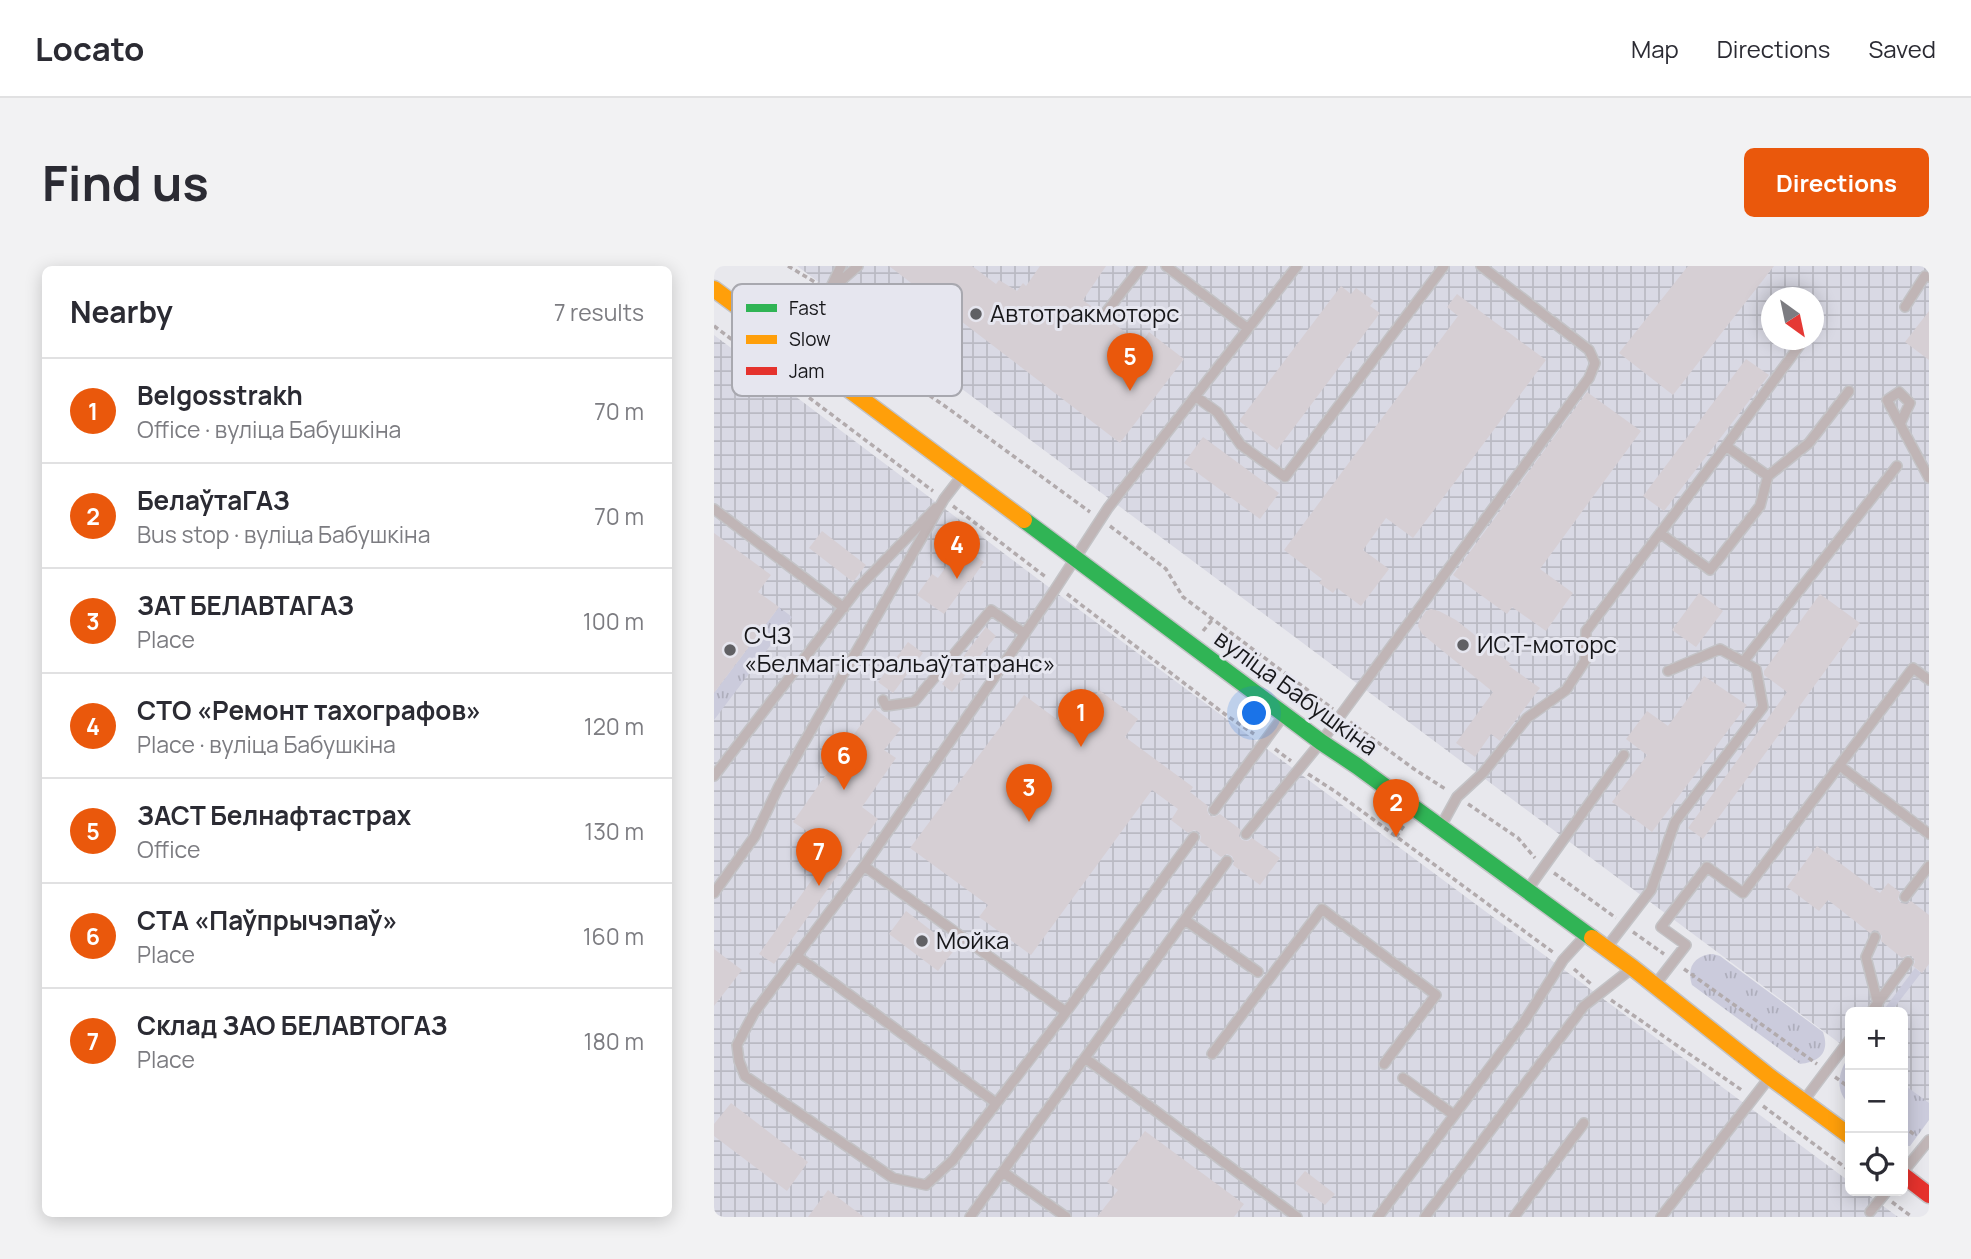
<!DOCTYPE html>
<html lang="en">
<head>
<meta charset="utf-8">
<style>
  :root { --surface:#fff; --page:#f2f2f3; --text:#2b2b33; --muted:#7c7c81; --line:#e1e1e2; --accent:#ea580c }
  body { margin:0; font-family:Manrope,sans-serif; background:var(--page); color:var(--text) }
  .controls { position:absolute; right:21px; bottom:21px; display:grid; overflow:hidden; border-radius:10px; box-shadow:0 4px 18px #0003 }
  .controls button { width:63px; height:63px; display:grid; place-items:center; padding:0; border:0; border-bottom:2px solid var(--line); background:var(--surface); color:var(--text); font:35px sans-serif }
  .compass { position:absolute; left:1047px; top:21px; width:63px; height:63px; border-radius:50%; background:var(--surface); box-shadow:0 4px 18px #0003; rotate:147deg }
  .you { position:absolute; left:541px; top:448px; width:24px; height:24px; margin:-18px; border:5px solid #fff; border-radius:50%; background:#1a73e8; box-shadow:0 0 0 10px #1a73e833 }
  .badge { display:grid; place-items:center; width:46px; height:46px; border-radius:50%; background:var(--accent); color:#fff; font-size:23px; font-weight:700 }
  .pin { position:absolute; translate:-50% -58px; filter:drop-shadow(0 2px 4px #0008) }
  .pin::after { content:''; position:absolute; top:37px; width:24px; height:21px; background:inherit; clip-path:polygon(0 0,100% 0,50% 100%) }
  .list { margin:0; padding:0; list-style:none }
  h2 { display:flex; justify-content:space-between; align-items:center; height:91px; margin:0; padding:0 28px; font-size:30px }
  h2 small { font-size:23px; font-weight:400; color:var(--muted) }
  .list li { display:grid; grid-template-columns:46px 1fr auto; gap:21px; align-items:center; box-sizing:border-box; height:105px; padding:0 28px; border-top:2px solid var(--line) }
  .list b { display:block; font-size:26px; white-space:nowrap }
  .list p { margin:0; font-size:23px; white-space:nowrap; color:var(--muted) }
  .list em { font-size:23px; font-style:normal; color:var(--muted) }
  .icon { flex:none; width:38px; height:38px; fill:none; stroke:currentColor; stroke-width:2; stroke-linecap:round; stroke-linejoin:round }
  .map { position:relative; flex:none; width:1215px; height:951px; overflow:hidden; border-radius:10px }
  header { display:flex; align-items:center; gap:42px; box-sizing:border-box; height:98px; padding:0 35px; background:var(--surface); border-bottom:2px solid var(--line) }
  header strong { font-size:33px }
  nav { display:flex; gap:38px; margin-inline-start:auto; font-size:24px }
  .intro { display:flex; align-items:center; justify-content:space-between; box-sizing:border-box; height:168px; padding:0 42px }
  h1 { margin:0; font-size:49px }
  .button { padding:18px 32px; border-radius:10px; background:var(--accent); color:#fff; font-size:24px; font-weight:700 }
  main { display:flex; gap:42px; padding:0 42px }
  aside { flex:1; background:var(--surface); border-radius:10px; box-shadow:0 4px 18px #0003 }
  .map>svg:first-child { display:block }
  .industrial { fill:url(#industrial-grid); fill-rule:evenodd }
  .grass { fill:url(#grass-tufts) }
  .building { fill:#d6cfd4 }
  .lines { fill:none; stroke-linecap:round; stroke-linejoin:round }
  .lane-casing { stroke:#c3c3c6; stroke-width:12 }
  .fast-casing { stroke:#c3c3c6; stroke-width:19 }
  .slow-casing { stroke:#c3c3c6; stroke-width:19 }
  .jam-casing { stroke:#c3c3c6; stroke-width:19 }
  .path { stroke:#b2abad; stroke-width:3.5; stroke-dasharray:5 3.5; stroke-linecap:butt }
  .lane { stroke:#c0b5b6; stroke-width:9 }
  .fast { stroke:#30b455; stroke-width:16 }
  .slow { stroke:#ff9f0a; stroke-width:16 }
  .jam { stroke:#e5322d; stroke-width:16 }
  .poi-dot { fill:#606064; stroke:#e6e6ef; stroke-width:2.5 }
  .labels { text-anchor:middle; stroke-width:6; stroke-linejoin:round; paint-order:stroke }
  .poi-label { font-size:24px; fill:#17171a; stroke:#e6e6ef; text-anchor:start }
  .street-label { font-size:24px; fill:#17171a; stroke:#e6e6ef }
  .key { fill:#e6e6ef; stroke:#a8a8af; stroke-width:2 }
  .key-label { font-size:19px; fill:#17171a }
</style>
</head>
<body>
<header>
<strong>Locato</strong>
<nav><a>Map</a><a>Directions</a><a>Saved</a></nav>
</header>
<div class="intro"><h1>Find us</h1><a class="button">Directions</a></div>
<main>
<aside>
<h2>Nearby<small>7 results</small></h2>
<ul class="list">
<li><span class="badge">1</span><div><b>Belgosstrakh</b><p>Office · вуліца Бабушкіна</p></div><em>70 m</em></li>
<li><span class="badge">2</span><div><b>БелаўтаГАЗ</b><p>Bus stop · вуліца Бабушкіна</p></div><em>70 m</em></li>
<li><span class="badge">3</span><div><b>ЗАТ БЕЛАВТАГАЗ</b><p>Place</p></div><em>100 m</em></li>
<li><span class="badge">4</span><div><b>СТО «Ремонт тахографов»</b><p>Place · вуліца Бабушкіна</p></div><em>120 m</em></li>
<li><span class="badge">5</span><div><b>ЗАСТ Белнафтастрах</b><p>Office</p></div><em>130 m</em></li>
<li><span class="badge">6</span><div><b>СТА «Паўпрычэпаў»</b><p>Place</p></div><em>160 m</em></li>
<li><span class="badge">7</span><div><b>Склад ЗАО БЕЛАВТОГАЗ</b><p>Place</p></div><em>180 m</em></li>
</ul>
</aside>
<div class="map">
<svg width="1215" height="951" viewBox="0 0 1215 951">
  <defs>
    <pattern id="industrial-grid" width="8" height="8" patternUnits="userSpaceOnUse" patternTransform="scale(1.75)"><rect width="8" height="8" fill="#d9d9e4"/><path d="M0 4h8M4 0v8" fill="none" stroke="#babac3"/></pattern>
    <pattern id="grass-tufts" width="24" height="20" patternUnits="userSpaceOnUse" patternTransform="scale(1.75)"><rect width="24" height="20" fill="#cbcbdc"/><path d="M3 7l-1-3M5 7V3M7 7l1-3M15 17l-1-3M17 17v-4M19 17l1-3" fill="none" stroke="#aeaebc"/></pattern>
  </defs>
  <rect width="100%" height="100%" fill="#e8e8ed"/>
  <!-- industrial -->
  <path class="industrial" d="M83,0H1215V844L1189,824V746H1136V785ZM1058,32H1100V74H1058Z
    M0,69L340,325L1136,916V925H1149L1184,951H0Z"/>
  <!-- grass -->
  <path class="grass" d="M65,341L78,351L0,454V427Z
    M999,688L1006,690L1109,766C1116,786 1106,796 1086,798L978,719C972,701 981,689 999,688Z
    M1201,702L1207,707L1177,746H1168Z
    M1136,789V839C1120,825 1124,805 1136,789Z
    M1189,818L1215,837V854L1196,880H1193L1189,877Z"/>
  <!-- building -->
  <path class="building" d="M175,0H258L282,18L285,14L303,25L309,17L312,20L326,0H392L369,34L427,78L435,66L470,93L406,177Z
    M974,0H1060L959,129L905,87Z
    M627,20L637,28L642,22L660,35L656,40L666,47L563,184L525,155Z
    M743,28L832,94L699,272L672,252L649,284L675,303L647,340L623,322L619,327L605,317L608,313L570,284L744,50L733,41Z
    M1215,45V94L1191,76Z
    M1032,93L1055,109L950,245L929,230Z
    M873,126L927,165L826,303L859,327L832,365L798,341L793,348L739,309Z
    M489,171L565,227L546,253L470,197Z
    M108,265L152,299L139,316L95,282Z
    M0,267L57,309L44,326L65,341L0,427Z
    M247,280L270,296L256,316L254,315L230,348L203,329L218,308L224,312Z
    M985,327L1009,345L982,381L958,364Z
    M1106,328L1146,357L989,573L974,562L1073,426L1050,409V405Z
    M717,343L725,345L742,354L797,398L795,400L826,422L786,475L777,468L761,491L742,477L779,426L708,368L704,360L705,355L712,345Z
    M272,361L282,370L238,426L228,418Z
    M194,376L209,387L179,427L164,416Z
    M990,410L1033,439L938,566L898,536L933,489L912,473L933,445L954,460Z
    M385,424L424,453L411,471L479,521L476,526L494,540L493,544L495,549L500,551L506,548L527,564L525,570L528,574L534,575L538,572L566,592L546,619L519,599L520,595L518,590L513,588L507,591L486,575L487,571L485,566L480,564L474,567L457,554L464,543L438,524L317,689L265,651L274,639L196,582L310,429L356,463Z
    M160,442L187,463L170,484L182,492L148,541L164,553L60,698L45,688L120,583L79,556L143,464Z
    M1103,580L1166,627L1174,617L1186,626L1184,633L1187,637L1193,638L1197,635L1215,649V698L1208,707L1199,700L1201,696L1199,691L1194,689L1188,692L1167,675L1168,670L1164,665L1160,664L1156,667L1114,634L1105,645L1073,621Z
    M192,645L241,683L224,705L175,668Z
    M0,683L28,704L0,740Z
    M17,837L94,896L73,925L0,870V858Z
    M431,865L530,938L520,951H383L404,924L393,916Z
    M591,905L621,928L611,939L581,917Z
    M114,924L150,951H94Z"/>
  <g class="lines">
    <!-- lane casing -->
    <g class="lane-casing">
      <path id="lane" d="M127,0L115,25L144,0
        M452,0L533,62
        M1191,41L1211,10L1215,11
        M393,45L428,0
        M77,77L115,25
        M481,130L503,146L527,179L571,211L730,0
        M1186,158L1196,137L1185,126L1173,134L1215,212
        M1012,180L1088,76
        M1054,210L1095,177L1135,125
        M0,243L130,342
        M1029,396L1183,200
        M169,434L172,440L200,436L277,344L311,368
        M1126,500L1215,568
        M0,510L145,321L222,242
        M500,544L570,449
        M727,560L743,531L769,507L813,452L852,424L871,395L872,365L1012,180L1054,210L1046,240L996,304L946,267
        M532,568L607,476L875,112L881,97L875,84L767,0
        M480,571L352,746L239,894L212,919L179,912L31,810L25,795L23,779L40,747L150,600L340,325L394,242L583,0
        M150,600L352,746
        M814,623L910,489
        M0,627L41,570L65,520L230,233L247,211
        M1191,631L1215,600
        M471,654L544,706
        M1161,671L1152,691L1164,738
        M893,681L937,624L961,556L1049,441L1042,403L1006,383L954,405
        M83,690L282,837
        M941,719L972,679L947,661L993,601L1029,627L1199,402L1215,414
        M1157,746L1194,696
        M498,788L608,643L722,729L670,798
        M371,792L583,951
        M689,812L740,849
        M1091,833L1136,773
        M289,906L352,951
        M1189,906L1215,874
        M1156,946L1173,925
        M256,951L513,595
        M664,951L810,756L849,694L872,669
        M711,951L870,740L917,703
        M800,951L870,857
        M947,951L1055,812"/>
    </g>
    <!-- fast casing -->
    <g class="fast-casing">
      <path id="fast" d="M310,254L607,476L643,500L878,672"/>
    </g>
    <!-- slow casing -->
    <g class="slow-casing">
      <path id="slow" d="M0,23L310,254
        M878,672L919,702L1056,811L1136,870"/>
    </g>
    <!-- jam casing -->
    <g class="jam-casing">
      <path id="jam" d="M1189,909L1215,929"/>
    </g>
    <!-- path -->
    <path class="path" d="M74,0L104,18
      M126,31L144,40L179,67L183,75L181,101L186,109L235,143L376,246
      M0,60L219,225
      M239,240L333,312
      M396,260L452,303L469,331L619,443
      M353,328L512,449L540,468
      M489,365L499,353
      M636,456L700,503L733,524
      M561,483L577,495
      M594,508L622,526L840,687
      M754,538L804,572L821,592
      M682,571L691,558
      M840,607L902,652
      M919,666L950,688
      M860,703L877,718
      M970,703L1103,798
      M897,734L1029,825
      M1121,811L1136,822
      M1049,840L1136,905
      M1189,860L1202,870
      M1178,936L1198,951"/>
    <!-- lane -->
    <use href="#lane" class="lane"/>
    <!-- fast -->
    <use href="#fast" class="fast"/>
    <!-- slow -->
    <use href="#slow" class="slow"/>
    <!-- jam -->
    <use href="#jam" class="jam"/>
  </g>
  <!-- markers -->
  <g class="poi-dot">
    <circle cx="262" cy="48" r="7"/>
    <circle cx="749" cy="379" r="7"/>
    <circle cx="16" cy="384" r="7"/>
    <circle cx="208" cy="675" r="7"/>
  </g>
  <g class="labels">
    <!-- poi labels -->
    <g class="poi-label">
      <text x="276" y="56">Автотракмоторс</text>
      <text x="30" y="378">СЧЗ<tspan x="30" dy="28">«Белмагістральаўтатранс»</tspan></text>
      <text x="763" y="387">ИСТ-моторс</text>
      <text x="222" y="683">Мойка</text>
    </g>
    <!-- street labels -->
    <g class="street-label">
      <text transform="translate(582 427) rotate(36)" y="8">вуліца Бабушкіна</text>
    </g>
  </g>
  <!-- legend -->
  <rect x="18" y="18" width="230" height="112" rx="10" class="key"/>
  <rect x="32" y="38" width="31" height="8" fill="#30b455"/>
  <rect x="32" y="69" width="31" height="9" fill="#ff9f0a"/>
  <rect x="32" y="101" width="31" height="8" fill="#e5322d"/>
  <g class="key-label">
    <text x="75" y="49">Fast</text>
    <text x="75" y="80">Slow</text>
    <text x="75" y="112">Jam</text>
  </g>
</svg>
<div class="controls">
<button>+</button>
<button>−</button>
<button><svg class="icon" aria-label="locate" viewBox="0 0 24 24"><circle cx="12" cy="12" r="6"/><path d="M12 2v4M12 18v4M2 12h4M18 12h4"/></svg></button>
</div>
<svg class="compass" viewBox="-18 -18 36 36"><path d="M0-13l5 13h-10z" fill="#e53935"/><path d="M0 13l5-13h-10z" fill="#7c7c81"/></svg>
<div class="you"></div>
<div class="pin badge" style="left:367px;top:481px">1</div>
<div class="pin badge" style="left:682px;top:571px">2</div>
<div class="pin badge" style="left:315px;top:556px">3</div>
<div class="pin badge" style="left:243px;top:313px">4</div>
<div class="pin badge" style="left:416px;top:125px">5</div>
<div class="pin badge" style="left:130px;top:524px">6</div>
<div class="pin badge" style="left:105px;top:620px">7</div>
</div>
</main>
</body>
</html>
